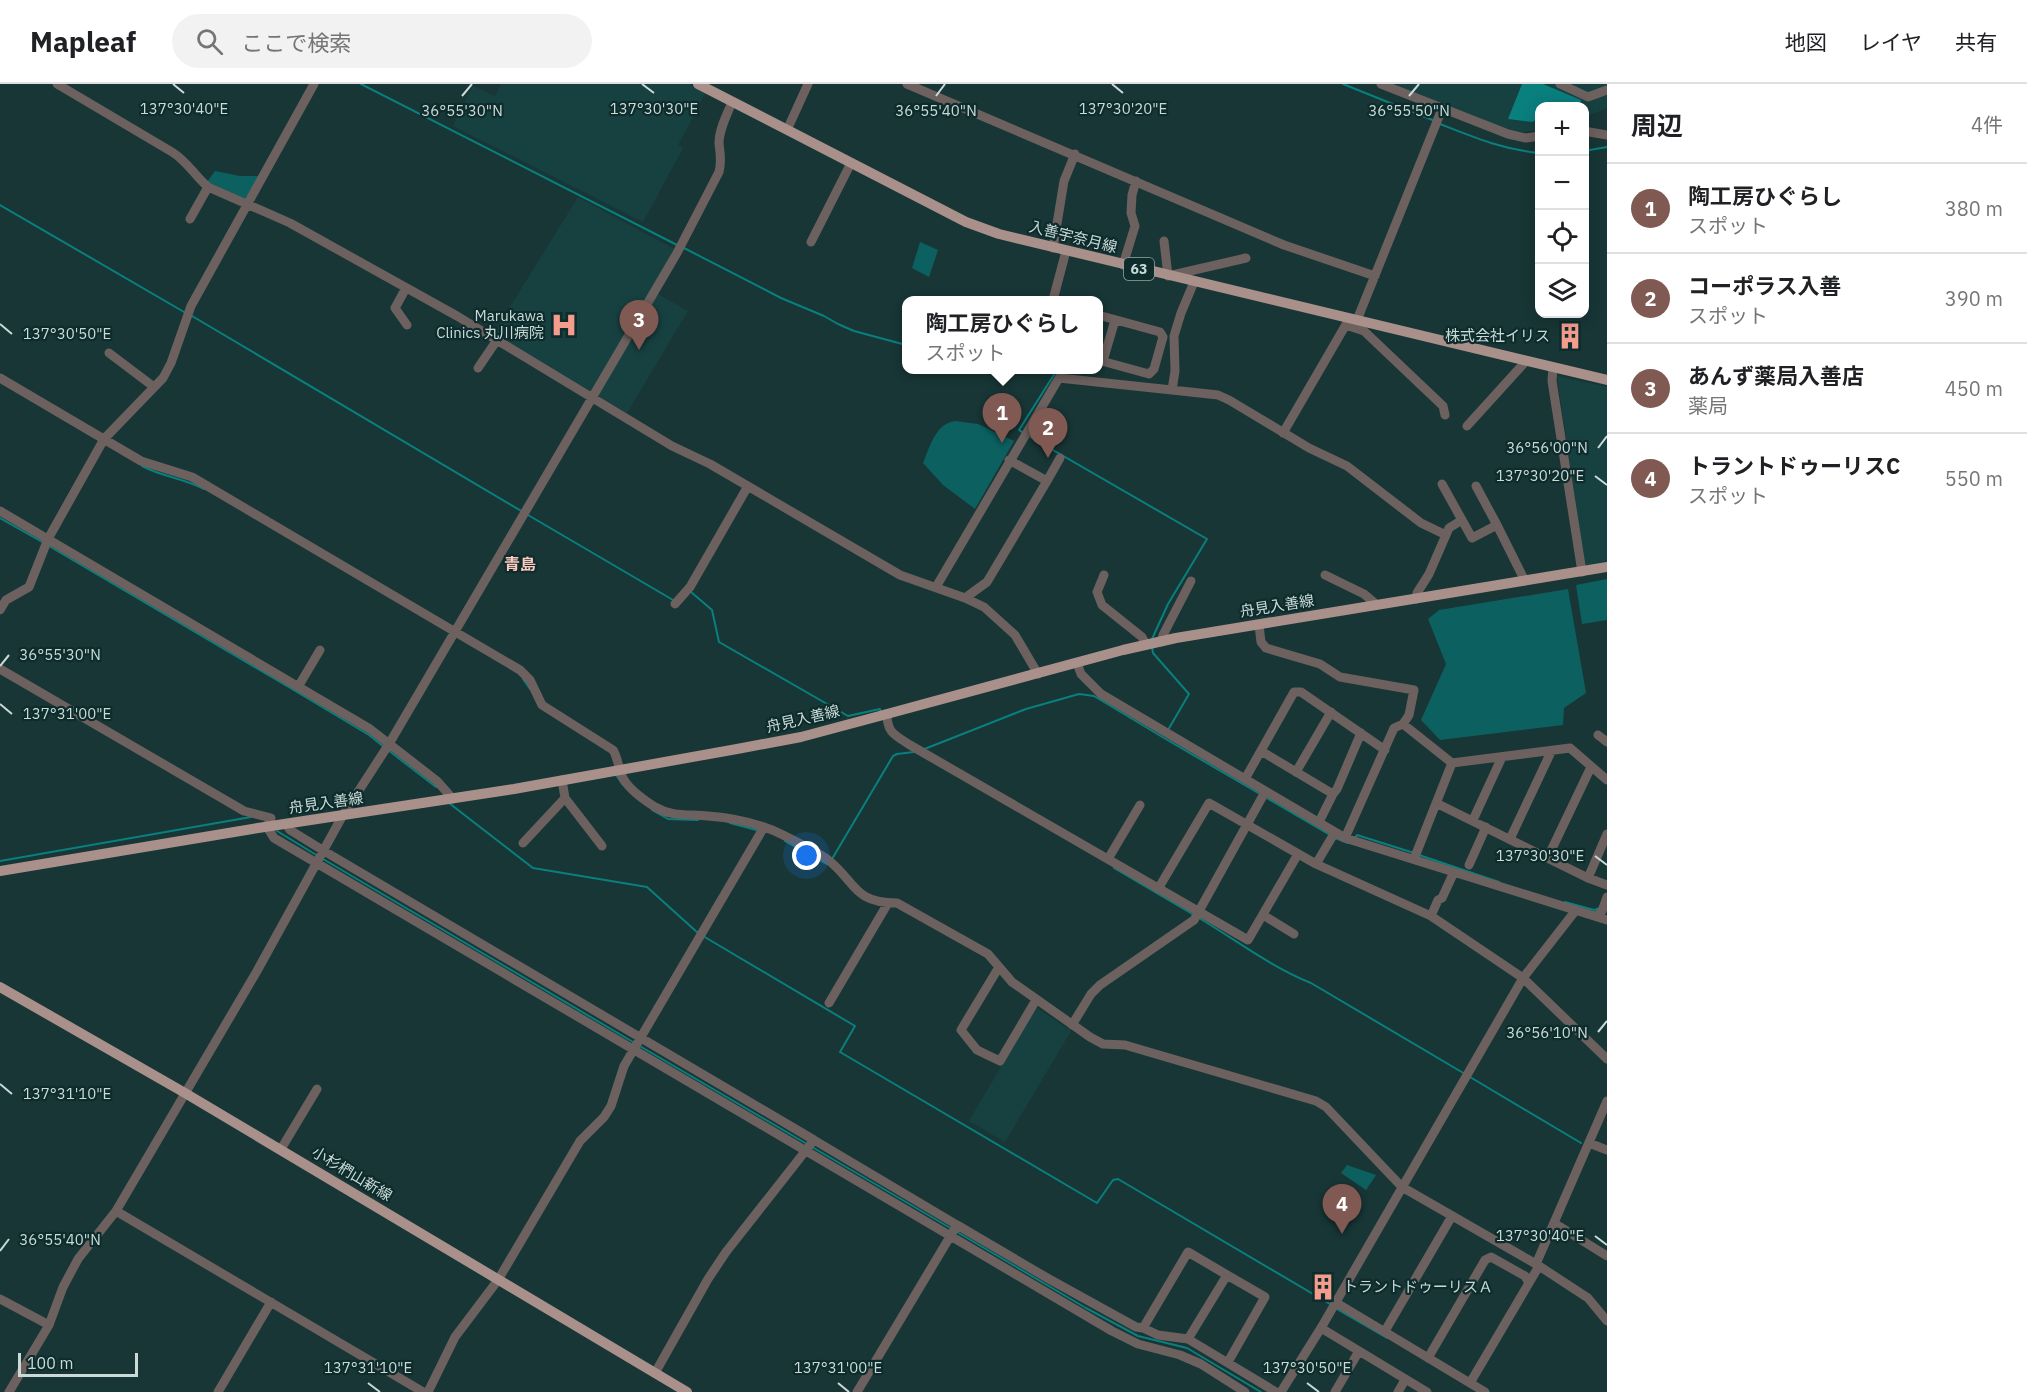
<!DOCTYPE html>
<html lang="ja">
<head>
<meta charset="utf-8">
<style>
  :root { --surface:#fff; --page:#f2f2f2; --text:#202124; --muted:#757577; --line:#e0e0e0; --accent:#805953 }
  body { margin:0; font-family:"IBM Plex Sans","Noto Sans JP",sans-serif; background:var(--page); color:var(--text) }
  .controls { position:absolute; right:18px; top:18px; display:grid; overflow:hidden; border-radius:12px; box-shadow:0 3px 15px #0003 }
  .controls button { width:54px; height:54px; display:grid; place-items:center; padding:0; border:0; border-bottom:2px solid var(--line); background:var(--surface); color:var(--text); font:30px sans-serif }
  .scale { position:absolute; left:18px; bottom:15px; width:120px; box-sizing:border-box; padding-left:6px; border:3px solid #c9dad9; border-top:0; font-size:16px; line-height:21px; white-space:nowrap; color:#c9dad9; -webkit-text-stroke:4px #0e2c2c; paint-order:stroke }
  .you { position:absolute; left:807px; top:772px; width:21px; height:21px; margin:-15px; border:4px solid #fff; border-radius:50%; background:#1a73e8; box-shadow:0 0 0 9px #1a73e833 }
  .badge { display:grid; place-items:center; width:39px; height:39px; border-radius:50%; background:var(--accent); color:#fff; font-size:20px; font-weight:700 }
  .pin { position:absolute; translate:-50% -50px; filter:drop-shadow(0 2px 3px #0008) }
  .pin::after { content:''; position:absolute; top:32px; width:21px; height:18px; background:inherit; clip-path:polygon(0 0,100% 0,50% 100%) }
  .popup { position:absolute; left:902px; top:212px; width:201px; height:78px; box-sizing:border-box; display:grid; place-content:center; border-radius:12px; background:var(--surface); filter:drop-shadow(0 2px 4px #0005); font-size:20px; white-space:nowrap; color:var(--muted) }
  .popup b { font-size:22px; color:var(--text) }
  .popup::after { content:''; position:absolute; left:50%; top:100%; margin-left:-12px; border:12px solid transparent; border-top-color:var(--surface) }
  .list { margin:0; padding:0; list-style:none }
  h2 { display:flex; justify-content:space-between; align-items:center; height:78px; margin:0; padding:0 24px; font-size:26px }
  h2 small { font-size:20px; font-weight:400; color:var(--muted) }
  .list li { display:grid; grid-template-columns:39px 1fr auto; gap:18px; align-items:center; box-sizing:border-box; height:90px; padding:0 24px; border-top:2px solid var(--line) }
  .list b { display:block; font-size:22px; white-space:nowrap }
  .list p { margin:0; font-size:20px; white-space:nowrap; color:var(--muted) }
  .list em { font-size:20px; font-style:normal; color:var(--muted) }
  .icon { flex:none; width:33px; height:33px; fill:none; stroke:currentColor; stroke-width:2; stroke-linecap:round; stroke-linejoin:round }
  .map { position:relative; flex:none; width:1607px; height:1308px; overflow:hidden }
  header { display:flex; align-items:center; gap:36px; box-sizing:border-box; height:84px; padding:0 30px; background:var(--surface); border-bottom:2px solid var(--line) }
  header strong { font-size:28px }
  nav { display:flex; gap:33px; margin-inline-start:auto; font-size:21px }
  .search { width:420px; height:54px; background:var(--page); display:flex; align-items:center; gap:15px; box-sizing:border-box; padding:0 21px; border-radius:33px; color:var(--muted); font-size:22px }
  main { display:flex }
  aside { flex:1; background:var(--surface) }
  .map>svg:first-child { display:block }
  .built { fill:#174141 }
  .green { fill:#0c605f }
  .water { fill:#097f7e }
  .lines { fill:none; stroke-linecap:round; stroke-linejoin:round }
  .stream { stroke:#097f7e; stroke-width:2 }
  .minor { stroke:#6d615f; stroke-width:9 }
  .major { stroke:#a9908b; stroke-width:10 }
  .ticks { fill:none; stroke:#c9dad9; stroke-width:2 }
  .labels { text-anchor:middle; stroke-width:4.5; stroke-linejoin:round; paint-order:stroke }
  .shield { fill:#0e2c2c; stroke:#91a6a5; stroke-width:1.5 }
  .shield-label { font-size:14px; font-weight:bold; fill:#c9dad9 }
  .street-label { font-size:15px; fill:#c9dad9; stroke:#0e2c2c }
  .poi-label { font-size:15px; fill:#c9dad9; stroke:#0e2c2c; text-anchor:end }
  .neighbourhood-label { font-size:16px; font-weight:bold; fill:#fdcac0; stroke:#0e2c2c }
  .ticks-label { font-size:15px; text-anchor:middle; fill:#c9dad9; stroke:#0e2c2c; stroke-width:4.5; stroke-linejoin:round; paint-order:stroke }
</style>
</head>
<body>
<header>
<strong>Mapleaf</strong>
<div class="search"><svg class="icon" aria-label="search" viewBox="0 0 24 24"><circle cx="10" cy="10" r="6"/><path d="M15 15l6 6"/></svg>ここで検索</div>
<nav><a>地図</a><a>レイヤ</a><a>共有</a></nav>
</header>
<main>
<div class="map">
<svg width="1607" height="1308" viewBox="0 0 1607 1308">
  <rect width="100%" height="100%" fill="#183636"/>
  <!-- built -->
  <path class="built" d="M501,0H689L706,8L678,61L683,64L643,138L453,42L473,2L495,12Z
    M1394,0H1607V24L1585,33L1584,22H1540L1539,46L1522,48L1504,44Z
    M578,113L674,165L651,206L688,227L627,329L494,249Z
    M1557,292L1607,303V477L1585,481Z
    M1036,923L1071,947L1005,1058L969,1037Z"/>
  <!-- green -->
  <path class="green" d="M215,87L240,92H259L246,115L207,98Z
    M920,158L938,166L929,193L912,184Z
    M955,337L978,340L1014,357L975,425L943,401L923,379C930,363 935,340 955,337Z
    M1607,495V536L1582,540L1576,501Z
    M1568,505L1586,609L1564,624L1563,641L1440,656L1421,636L1446,580L1428,535L1439,526Z
    M1347,1081L1376,1091L1366,1106L1341,1089Z"/>
  <!-- water -->
  <path class="water" d="M1522,0H1543L1581,16L1580,22H1540L1539,35L1532,38L1508,35Z"/>
  <g class="lines">
    <!-- stream -->
    <path class="stream" d="M361,0L679,162
      M1343,0L1435,37
      M1440,40C1473,53 1504,66 1540,69
      M1584,67L1607,63
      M0,121L184,228
      M684,164L781,214L824,232L838,240L854,247L906,261
      M192,232L523,428
      M1022,348L1019,346L1055,289L1024,286
      M1027,351L1207,455L1168,520L1152,555
      M142,382C163,393 183,394 204,405
      M528,431L673,516
      M0,434L44,459
      M49,462L292,605L369,651L384,663
      M691,508L712,526L719,558L848,632L880,625L881,629
      M1152,563L1153,569L1189,610L1168,646
      M523,595L530,605
      M1164,654L1260,710
      M388,666L436,703
      M922,666L1026,625L1079,610L1094,612L1164,654
      M616,691L623,701
      M1265,713L1330,751
      M449,719L533,784L647,803L698,849
      M652,726L668,735L698,736
      M730,739L760,747
      M277,747L318,772
      M1335,754L1348,759
      M1355,754L1357,751L1414,769
      M785,757L827,780
      M1419,771L1499,798
      M323,775L633,958
      M832,775L893,672L897,670L914,668
      M0,777L251,733
      M1114,784L1194,831
      M1565,818L1594,826L1600,824
      M1199,834C1236,856 1271,883 1311,899L1465,990
      M703,852L855,942L840,968L1097,1119L1113,1096L1118,1095L1330,1220
      M638,961L807,1060
      M1470,993L1581,1059
      M812,1063L952,1145
      M957,1148L1086,1224L1138,1252L1187,1264L1261,1308
      M1335,1224L1387,1254"/>
    <!-- minor -->
    <path class="minor" d="M57,0L172,68C187,77 195,92 208,103L290,139L457,232L672,362L710,380L900,491L965,514L984,523L1015,551L1038,590
      M907,0L1284,161L1375,192
      M1381,0L1508,50L1526,54L1540,52
      M1560,0L1588,13L1607,6
      M787,46L808,0
      M1584,47L1607,51
      M190,135L208,103
      M1164,157L1168,192L1246,174
      M811,158L851,79
      M1053,164L1064,97L1075,70
      M1123,181L1135,142L1131,129L1132,111L1136,97
      M406,204L395,224L407,241
      M1053,216L1066,167
      M1098,231L1160,248L1163,253L1154,285L1149,290L1098,276
      M1357,236L1442,25
      M1346,241L1364,247L1443,322L1445,331
      M109,269L154,303
      M1103,277L1115,236
      M1553,283L1552,297L1582,488
      M478,284L497,256
      M0,294L141,377L192,393L520,586L530,596L542,621L613,666C618,674 618,683 622,692C627,704 644,716 655,723C672,733 688,730 708,732C734,734 759,739 783,751C797,758 814,766 827,775C856,797 852,819 897,819L988,870L1012,898L1090,953L1103,960L1125,961L1316,1017L1326,1023L1402,1103L1536,1180L1588,1214L1607,1237
      M1172,306L1218,311L1229,316L1309,364L1347,382L1421,439L1446,451
      M1467,342L1526,277
      M1283,349L1348,237
      M1047,397L1060,374
      M1442,400L1462,436
      M1476,402L1497,441
      M0,427L370,645L437,697L453,715
      M1104,491L1097,508L1102,521L1142,553L1146,561
      M1325,491L1364,510L1377,521
      M936,503L1059,294L1172,306L1175,287L1174,252L1181,229L1194,198
      M965,514L987,498L1047,397L1009,376
      M1416,515L1417,509L1429,490L1449,444L1462,436L1472,454L1497,441L1525,497
      M675,520L690,503L748,402
      M0,526L6,516L29,503L48,455L104,355L163,294L171,279L191,222L314,0
      M1259,541L1261,558L1266,564L1320,580L1340,593L1414,606L1409,631L1403,640
      M1161,558L1163,551L1191,497
      M1077,579L1081,590L1101,610L1345,754L1607,836
      M0,585L244,727L271,734L267,743L274,754L1112,1247L1138,1260L1180,1271L1201,1280L1245,1308
      M298,603L320,566
      M887,630C887,649 895,651 910,661L1248,856L1298,770
      M1598,651L1607,658
      M1261,667L1333,710L1337,705L1361,649
      M1296,688L1331,628
      M1245,695L1294,608H1301L1385,666
      M565,714L602,762
      M1436,719L1588,794L1607,801
      M1473,736L1502,673
      M1319,738L1333,710
      M286,740L290,746L324,767L814,1056L726,1168L708,1195L655,1289
      M1345,754L1394,644L1403,640L1452,679
      M1510,755L1551,668
      M523,759L565,714L562,696
      M1548,773L1591,683
      M1108,775L1140,721
      M1414,775L1452,679L1570,664L1607,696
      M1316,780L1335,748
      M1469,781L1486,743
      M1588,794L1607,750
      M1158,805L1209,719L1316,780L1431,832L1523,894L1607,975
      M1263,831L1294,850
      M1431,832L1438,816L1442,814L1454,788
      M1597,832L1602,827L1607,813
      M999,883L961,946L977,966L1000,977L1036,916
      M829,919L888,819
      M1072,941L1091,910L1100,901L1194,836L1265,708
      M814,1056L957,1141L857,1308
      M1589,1059L1607,1066
      M281,1065L317,1005
      M116,1127L423,1308
      M1554,1139L1607,1172
      M957,1141L1049,1195L1136,1243L1143,1244
      M1536,1180L1607,1017
      M1227,1191L1265,1213L1228,1278
      M0,1215L49,1241
      M1335,1218L1485,1308
      M1321,1244L1427,1308
      M1385,1247L1452,1132
      M1188,1255L1158,1251L1143,1244L1188,1168L1227,1191L1188,1255L1276,1308
      M1428,1274L1485,1176L1491,1173L1525,1192L1529,1199
      M1470,1299L1539,1182
      M9,1308L49,1241L63,1203L78,1175L116,1127L257,887L343,731L389,660L677,169L719,88C722,77 720,70 719,59C719,45 727,31 732,18
      M218,1308L271,1218
      M428,1308L455,1253L498,1196L580,1057L604,1033L611,1022L624,982L764,743
      M1281,1308L1321,1244L1523,894L1576,826
      M1335,1308L1359,1267
      M1398,1308L1405,1296"/>
    <!-- major -->
    <path class="major" d="M698,0L966,138L999,150L1607,296
      M0,787L258,744L514,705L737,665L801,653L887,630L1123,566L1176,554L1607,483
      M0,903L185,1009L687,1308"/>
  </g>
  <!-- ticks -->
  <path class="ticks" d="M173,0L184,9M642,0L654,9M1112,0L1123,9M462,12L472,0M936,12L945,0M1409,12L1419,0M0,240L12,250M1598,364L1607,352M1595,392L1607,401M0,582L9,571M0,620L12,630M1595,772L1607,781M1598,948L1607,937M0,1000L12,1010M1595,1152L1607,1161M0,1167L9,1155M368,1299L380,1308M838,1299L849,1308M1307,1299L1319,1308"/>
  <!-- icons -->
  <defs>
    <g id="hospital-bare" transform="scale(2.07)"><path d="M-5-5h3v3.5h4V-5h3V5h-3V1.5h-4V5h-3Z" fill="#f59d8d" stroke="#0e2c2c" stroke-width="2.5" paint-order="stroke"/></g>
    <g id="building-bare" transform="scale(2.07)"><path d="M-4-6H4V6H1V3H-1V6H-4ZM-2.5-4.3h1.7v1.8h-1.7ZM.8-4.3h1.7v1.8H.8ZM-2.5-1h1.7V.8h-1.7ZM.8-1h1.7V.8H.8Z" fill="#f59d8d" stroke="#0e2c2c" stroke-width="2.5" paint-order="stroke"/></g>
  </defs>
  <g fill-rule="evenodd">
    <use href="#hospital-bare" x="564" y="241"/>
    <use href="#building-bare" x="1570" y="252"/>
    <use href="#building-bare" x="1323" y="1203"/>
  </g>
  <g class="labels">
    <!-- shield labels -->
    <rect class="shield" x="1124" y="174" width="30" height="22" rx="4.5"/>
    <g class="shield-label">
      <text x="1139" y="190">63</text>
    </g>
    <!-- street labels -->
    <g class="street-label">
      <text transform="translate(1073 153) rotate(14)" y="5">入善宇奈月線</text>
      <text transform="translate(1277 522) rotate(-9)" y="5">舟見入善線</text>
      <text transform="translate(803 635) rotate(-13)" y="5">舟見入善線</text>
      <text transform="translate(326 719) rotate(-8)" y="5">舟見入善線</text>
      <text transform="translate(352 1090) rotate(31)" y="5">小杉椚山新線</text>
    </g>
    <!-- poi labels -->
    <g class="poi-label">
      <text x="544" y="237">Marukawa<tspan x="544" dy="17">Clinics 丸川病院</tspan></text>
      <text x="1550" y="257">株式会社イリス</text>
      <text x="1343" y="1208" text-anchor="start">トラントドゥーリスＡ</text>
    </g>
    <!-- neighbourhood labels -->
    <g class="neighbourhood-label">
      <text x="520" y="486">青島</text>
    </g>
  </g>
  <g class="ticks-label">
    <text x="1123" y="30">137°30'20"E</text>
    <text x="184" y="30">137°30'40"E</text>
    <text x="654" y="30">137°30'30"E</text>
    <text x="462" y="32">36°55'30"N</text>
    <text x="936" y="32">36°55'40"N</text>
    <text x="1409" y="32">36°55'50"N</text>
    <text x="67" y="255">137°30'50"E</text>
    <text x="1547" y="369">36°56'00"N</text>
    <text x="1540" y="397">137°30'20"E</text>
    <text x="60" y="576">36°55'30"N</text>
    <text x="67" y="635">137°31'00"E</text>
    <text x="1540" y="777">137°30'30"E</text>
    <text x="1547" y="954">36°56'10"N</text>
    <text x="67" y="1015">137°31'10"E</text>
    <text x="1540" y="1157">137°30'40"E</text>
    <text x="60" y="1161">36°55'40"N</text>
    <text x="368" y="1289">137°31'10"E</text>
    <text x="838" y="1289">137°31'00"E</text>
    <text x="1307" y="1289">137°30'50"E</text>
  </g>
</svg>
<div class="controls">
<button>+</button>
<button>−</button>
<button><svg class="icon" aria-label="locate" viewBox="0 0 24 24"><circle cx="12" cy="12" r="6"/><path d="M12 2v4M12 18v4M2 12h4M18 12h4"/></svg></button>
<button><svg class="icon" aria-label="layers" viewBox="0 0 24 24"><path d="M12 4l9 5-9 5-9-5zM3 14l9 5 9-5"/></svg></button>
</div>
<div class="scale">100 m</div>
<div class="you"></div>
<div class="pin badge" style="left:1002px;top:359px">1</div>
<div class="popup"><b>陶工房ひぐらし</b>スポット</div>
<div class="pin badge" style="left:1048px;top:374px">2</div>
<div class="pin badge" style="left:639px;top:266px">3</div>
<div class="pin badge" style="left:1342px;top:1150px">4</div>
</div>
<aside>
<h2>周辺<small>4件</small></h2>
<ul class="list">
<li><span class="badge">1</span><div><b>陶工房ひぐらし</b><p>スポット</p></div><em>380 m</em></li>
<li><span class="badge">2</span><div><b>コーポラス入善</b><p>スポット</p></div><em>390 m</em></li>
<li><span class="badge">3</span><div><b>あんず薬局入善店</b><p>薬局</p></div><em>450 m</em></li>
<li><span class="badge">4</span><div><b>トラントドゥーリスC</b><p>スポット</p></div><em>550 m</em></li>
</ul>
</aside>
</main>
</body>
</html>
